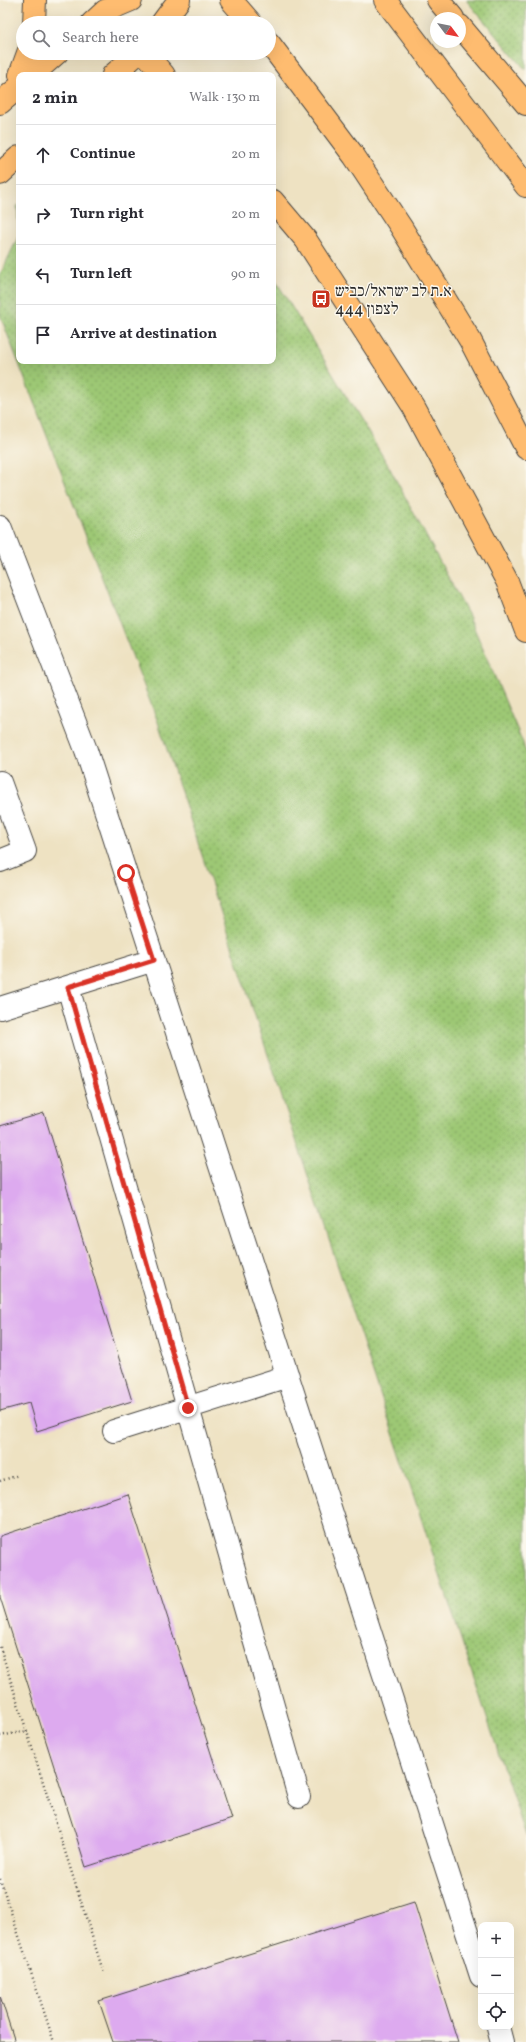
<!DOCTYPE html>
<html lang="en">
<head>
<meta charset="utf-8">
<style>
  :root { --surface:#fff; --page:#f7f7f7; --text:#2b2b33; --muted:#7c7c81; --line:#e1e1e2 }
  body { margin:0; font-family:Vollkorn,"Frank Ruhl Libre",serif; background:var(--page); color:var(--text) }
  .controls { position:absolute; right:12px; bottom:12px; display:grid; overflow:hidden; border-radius:8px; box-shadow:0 4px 16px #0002 }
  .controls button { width:36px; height:36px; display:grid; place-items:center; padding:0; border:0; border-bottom:1px solid var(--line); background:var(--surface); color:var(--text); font:20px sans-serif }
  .compass { position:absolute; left:430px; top:12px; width:36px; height:36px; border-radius:50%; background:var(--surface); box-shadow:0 4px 16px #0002; rotate:122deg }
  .stop { position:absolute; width:12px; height:12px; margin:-9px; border:3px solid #d93025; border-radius:50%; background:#fff }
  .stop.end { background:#d93025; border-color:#fff; box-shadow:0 1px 4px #0008 }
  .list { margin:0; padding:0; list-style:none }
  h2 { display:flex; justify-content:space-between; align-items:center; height:52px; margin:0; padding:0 16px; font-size:17px }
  h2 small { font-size:13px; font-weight:400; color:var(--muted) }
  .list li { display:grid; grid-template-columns:26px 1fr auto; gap:12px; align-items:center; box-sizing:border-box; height:60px; padding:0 16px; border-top:1px solid var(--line) }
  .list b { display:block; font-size:15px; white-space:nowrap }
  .list em { font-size:13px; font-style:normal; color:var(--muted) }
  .icon { flex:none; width:22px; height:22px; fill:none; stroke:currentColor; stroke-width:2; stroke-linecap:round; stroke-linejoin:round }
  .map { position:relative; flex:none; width:526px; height:2042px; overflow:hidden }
  .search { position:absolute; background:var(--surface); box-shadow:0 4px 16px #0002; left:16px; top:16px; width:260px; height:44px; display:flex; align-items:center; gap:10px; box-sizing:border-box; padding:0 14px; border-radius:22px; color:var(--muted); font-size:15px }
  .panel { position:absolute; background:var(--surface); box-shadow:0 4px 16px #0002; left:16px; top:72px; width:260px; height:292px; border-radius:8px }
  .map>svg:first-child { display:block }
  .grass { fill:url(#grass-dots); stroke:#647a50 }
  .building { fill:#ddaaef }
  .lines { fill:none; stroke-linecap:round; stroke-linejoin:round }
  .minor-casing { stroke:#484642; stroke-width:24 }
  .major-casing { stroke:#484642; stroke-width:24 }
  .highway-casing { stroke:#484642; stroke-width:24 }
  .path { stroke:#484642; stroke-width:2.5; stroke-dasharray:1 3; stroke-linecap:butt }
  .minor { stroke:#fff; stroke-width:22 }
  .major { stroke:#febc70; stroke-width:22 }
  .highway { stroke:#febc70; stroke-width:22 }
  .route { stroke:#d93025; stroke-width:5 }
  .labels { text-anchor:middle; stroke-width:3; stroke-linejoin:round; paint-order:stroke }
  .poi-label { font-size:16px; fill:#2b2b2b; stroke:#fbf7ec; text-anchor:start }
</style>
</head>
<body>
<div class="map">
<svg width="526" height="2042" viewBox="0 0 526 2042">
  <defs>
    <pattern id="grass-dots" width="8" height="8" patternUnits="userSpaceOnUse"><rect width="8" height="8" fill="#9dc875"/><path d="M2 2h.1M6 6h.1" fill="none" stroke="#80a360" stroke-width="1.8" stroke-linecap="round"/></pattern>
  </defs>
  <rect width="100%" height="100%" fill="#fbf7ec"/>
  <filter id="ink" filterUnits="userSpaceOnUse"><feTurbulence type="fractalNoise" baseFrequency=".025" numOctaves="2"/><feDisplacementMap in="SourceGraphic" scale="8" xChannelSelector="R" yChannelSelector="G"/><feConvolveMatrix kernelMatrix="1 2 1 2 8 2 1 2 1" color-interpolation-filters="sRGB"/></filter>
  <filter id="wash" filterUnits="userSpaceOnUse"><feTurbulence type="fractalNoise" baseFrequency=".012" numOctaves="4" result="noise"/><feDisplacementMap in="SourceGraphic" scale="16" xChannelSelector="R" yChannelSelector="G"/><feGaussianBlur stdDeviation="0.9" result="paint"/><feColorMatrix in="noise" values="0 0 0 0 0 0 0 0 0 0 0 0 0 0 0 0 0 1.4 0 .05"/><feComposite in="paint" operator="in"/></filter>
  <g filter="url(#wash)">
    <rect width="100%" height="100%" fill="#eee2c2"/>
    <!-- grass -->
    <path class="grass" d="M466,0H526V70Z
      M19,205V361H273V276L388,465L469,616L523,743L526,754V1836L158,722L0,315V275L19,235L17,206Z"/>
    <g id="blocks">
      <!-- building -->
      <path class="building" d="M44,1113L132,1401L37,1431L29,1403L0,1411V1126Z
        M128,1494L232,1819L86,1867L0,1597V1536Z
        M414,1902L458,2042H113L99,2001Z
        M0,1996L15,2042H0Z"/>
    </g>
  </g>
  <g filter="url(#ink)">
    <use href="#blocks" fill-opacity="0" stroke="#484642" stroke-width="1"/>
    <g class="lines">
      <!-- minor casing -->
      <g class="minor-casing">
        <path id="minor" d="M0,526L86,750L481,1976
          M0,782L25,851L0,861
          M68,987L299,1797
          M0,1008L154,960
          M114,1431L288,1376
          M498,2027L502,2042"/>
      </g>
      <!-- major casing -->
      <g class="major-casing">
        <path id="major" d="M231,0L251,23
          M34,23L35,0
          M92,23L105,11L131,0
          M162,23L179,0
          M269,43L354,156L401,227L470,340L526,448
          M145,53L164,75
          M20,75L28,53
          M32,75L57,53
          M113,75L138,53
          M0,103L19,87
          M0,174L19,157
          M273,201L306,240L413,406L507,581L526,631"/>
      </g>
      <!-- highway casing -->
      <g class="highway-casing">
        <path id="highway" d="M385,0L526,186
          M438,0L453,18
          M460,26L526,104"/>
      </g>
      <!-- path -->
      <path class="path" d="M0,1481L19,1475
        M0,1647L104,1974
        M0,1736L27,1731
        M0,1879L54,2042"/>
      <!-- minor -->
      <use href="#minor" class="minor"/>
      <!-- major -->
      <use href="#major" class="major"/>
      <!-- highway -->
      <use href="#highway" class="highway"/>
    </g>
  </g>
  <g class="lines" filter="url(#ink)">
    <!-- route -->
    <path class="route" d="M126,873L154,960L68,987L188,1408"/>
  </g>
  <!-- icons -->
  <defs>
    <g id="bus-square" transform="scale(1)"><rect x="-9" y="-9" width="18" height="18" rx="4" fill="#c8321e" stroke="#fbf7ec"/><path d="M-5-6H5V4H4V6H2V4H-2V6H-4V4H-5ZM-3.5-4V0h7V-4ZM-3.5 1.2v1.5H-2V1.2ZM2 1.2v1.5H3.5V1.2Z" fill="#fff"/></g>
  </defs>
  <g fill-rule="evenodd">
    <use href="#bus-square" x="321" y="299"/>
  </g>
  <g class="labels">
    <!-- poi labels -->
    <g class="poi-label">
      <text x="335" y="296">א.ת לב ישראל/כביש<tspan x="335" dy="18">444 לצפון</tspan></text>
    </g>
  </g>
</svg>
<div class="controls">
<button>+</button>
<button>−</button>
<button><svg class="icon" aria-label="locate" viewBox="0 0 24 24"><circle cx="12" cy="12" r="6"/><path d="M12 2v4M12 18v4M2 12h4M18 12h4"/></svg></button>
</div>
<svg class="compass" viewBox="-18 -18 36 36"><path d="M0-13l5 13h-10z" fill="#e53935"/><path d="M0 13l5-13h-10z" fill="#7c7c81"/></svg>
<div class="stop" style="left:126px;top:873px"></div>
<div class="stop end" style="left:188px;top:1408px"></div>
<div class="search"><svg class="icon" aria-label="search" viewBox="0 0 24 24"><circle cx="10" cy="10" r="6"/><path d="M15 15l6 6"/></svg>Search here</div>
<section class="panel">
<h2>2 min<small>Walk · 130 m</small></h2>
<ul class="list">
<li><svg class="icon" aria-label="ahead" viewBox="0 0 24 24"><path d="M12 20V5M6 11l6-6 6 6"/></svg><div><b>Continue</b></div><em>20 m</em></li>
<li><svg class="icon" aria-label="right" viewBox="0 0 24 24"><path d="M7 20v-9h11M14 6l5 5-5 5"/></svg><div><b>Turn right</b></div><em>20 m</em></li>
<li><svg class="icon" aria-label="left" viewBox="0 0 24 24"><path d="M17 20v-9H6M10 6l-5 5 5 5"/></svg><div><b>Turn left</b></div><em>90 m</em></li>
<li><svg class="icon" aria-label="arrive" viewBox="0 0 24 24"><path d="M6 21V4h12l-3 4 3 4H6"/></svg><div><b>Arrive at destination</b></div></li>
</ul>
</section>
</div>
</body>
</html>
